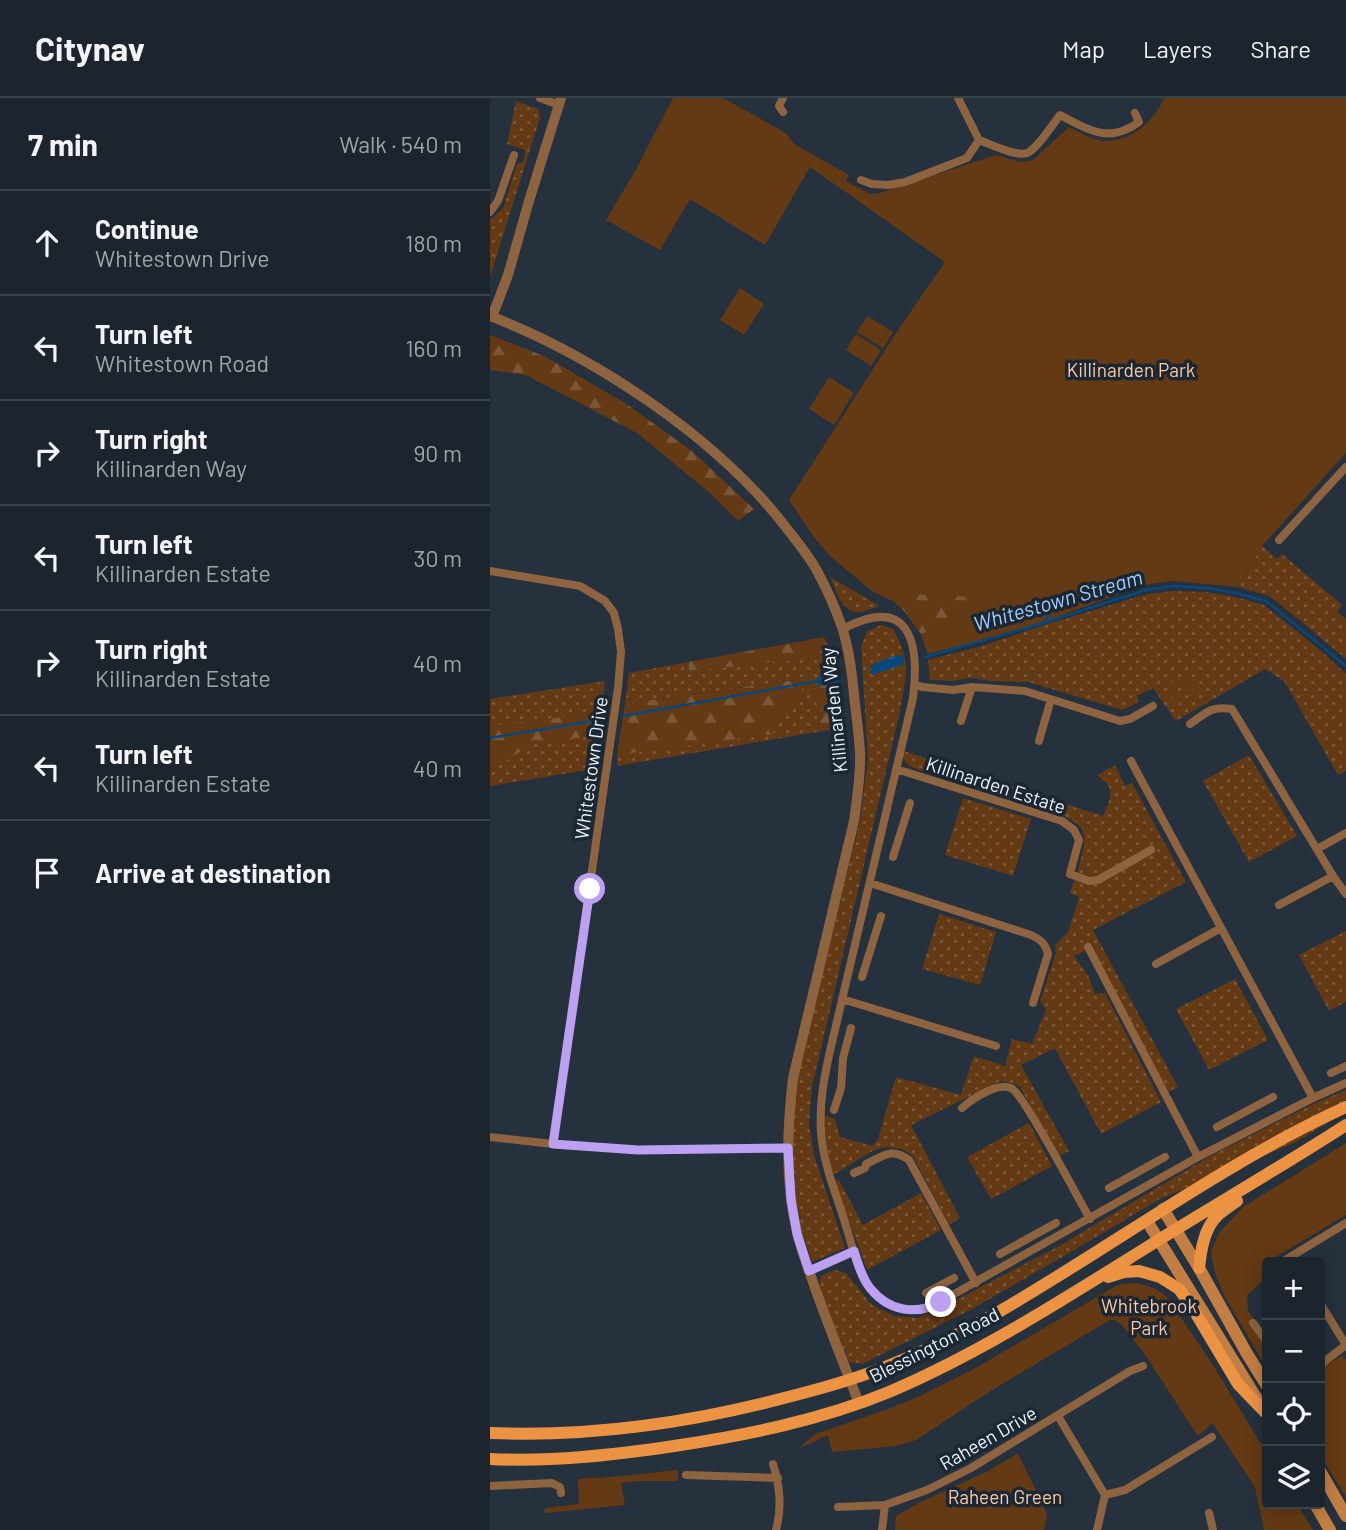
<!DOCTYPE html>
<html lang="en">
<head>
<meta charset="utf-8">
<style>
  :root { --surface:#1c252e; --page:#29313a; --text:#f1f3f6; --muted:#a0a5aa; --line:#3a424a }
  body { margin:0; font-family:Barlow,sans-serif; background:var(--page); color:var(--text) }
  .controls { position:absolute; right:21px; bottom:21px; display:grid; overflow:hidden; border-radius:7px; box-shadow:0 4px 18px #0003 }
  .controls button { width:63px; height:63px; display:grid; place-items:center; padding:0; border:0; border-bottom:2px solid var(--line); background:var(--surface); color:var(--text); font:35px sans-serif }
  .stop { position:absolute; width:21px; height:21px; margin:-16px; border:5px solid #bca0f2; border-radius:50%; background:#fff }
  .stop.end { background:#bca0f2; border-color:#fff; box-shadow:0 2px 7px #0008 }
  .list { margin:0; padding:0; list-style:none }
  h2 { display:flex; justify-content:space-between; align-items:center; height:91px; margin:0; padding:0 28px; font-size:30px }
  h2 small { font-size:23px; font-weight:400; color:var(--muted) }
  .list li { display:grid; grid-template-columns:46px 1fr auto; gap:21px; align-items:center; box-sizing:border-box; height:105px; padding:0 28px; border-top:2px solid var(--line) }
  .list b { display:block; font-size:26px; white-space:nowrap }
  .list p { margin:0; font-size:23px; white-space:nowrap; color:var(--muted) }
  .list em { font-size:23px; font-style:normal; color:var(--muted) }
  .icon { flex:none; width:38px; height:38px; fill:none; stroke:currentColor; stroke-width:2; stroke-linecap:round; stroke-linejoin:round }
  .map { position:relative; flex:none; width:856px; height:1432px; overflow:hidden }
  header { display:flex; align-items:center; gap:42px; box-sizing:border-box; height:98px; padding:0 35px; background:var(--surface); border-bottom:2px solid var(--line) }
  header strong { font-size:33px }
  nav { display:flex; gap:38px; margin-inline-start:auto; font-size:24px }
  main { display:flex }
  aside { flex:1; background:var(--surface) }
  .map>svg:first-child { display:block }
  .grass { fill:url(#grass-dots) }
  .forest { fill:url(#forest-firs) }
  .green { fill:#643a14 }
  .water { fill:url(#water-ripples) }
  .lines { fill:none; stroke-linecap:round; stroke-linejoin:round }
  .stream { stroke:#07487d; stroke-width:2.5 }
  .minor { stroke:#8e6340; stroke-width:8 }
  .tertiary { stroke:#8e6340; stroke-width:10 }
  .secondary { stroke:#c37f43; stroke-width:12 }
  .primary { stroke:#ec9343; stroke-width:12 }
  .route { stroke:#bca0f2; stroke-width:9 }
  .labels { text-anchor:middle; stroke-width:7; stroke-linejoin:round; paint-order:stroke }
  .park-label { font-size:19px; fill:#ffc99f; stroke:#1b2733 }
  .street-label { font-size:19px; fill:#ebf3fb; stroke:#1b2733 }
  .water-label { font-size:21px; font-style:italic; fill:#9fcdfc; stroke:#1b2733 }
</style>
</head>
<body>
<header>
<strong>Citynav</strong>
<nav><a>Map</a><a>Layers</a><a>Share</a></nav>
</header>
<main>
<aside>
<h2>7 min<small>Walk · 540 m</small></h2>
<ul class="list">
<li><svg class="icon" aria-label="ahead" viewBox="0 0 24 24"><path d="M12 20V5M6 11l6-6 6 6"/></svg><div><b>Continue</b><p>Whitestown Drive</p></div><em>180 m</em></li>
<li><svg class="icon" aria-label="left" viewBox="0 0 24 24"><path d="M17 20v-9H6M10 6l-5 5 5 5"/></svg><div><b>Turn left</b><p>Whitestown Road</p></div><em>160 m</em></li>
<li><svg class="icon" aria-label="right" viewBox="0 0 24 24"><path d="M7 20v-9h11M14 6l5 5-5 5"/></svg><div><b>Turn right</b><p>Killinarden Way</p></div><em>90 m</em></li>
<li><svg class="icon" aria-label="left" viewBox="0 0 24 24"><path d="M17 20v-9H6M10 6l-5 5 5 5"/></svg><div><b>Turn left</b><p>Killinarden Estate</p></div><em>30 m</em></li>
<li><svg class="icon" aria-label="right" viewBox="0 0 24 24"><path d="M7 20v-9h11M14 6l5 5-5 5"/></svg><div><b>Turn right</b><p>Killinarden Estate</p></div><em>40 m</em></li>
<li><svg class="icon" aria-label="left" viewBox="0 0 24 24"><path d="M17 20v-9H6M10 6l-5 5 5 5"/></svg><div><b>Turn left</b><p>Killinarden Estate</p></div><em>40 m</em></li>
<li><svg class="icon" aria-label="arrive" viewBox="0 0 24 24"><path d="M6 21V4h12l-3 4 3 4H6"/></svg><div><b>Arrive at destination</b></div></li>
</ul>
</aside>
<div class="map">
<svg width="856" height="1432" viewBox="0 0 856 1432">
  <defs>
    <pattern id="grass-dots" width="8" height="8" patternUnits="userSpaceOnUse" patternTransform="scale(1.75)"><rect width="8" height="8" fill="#643a14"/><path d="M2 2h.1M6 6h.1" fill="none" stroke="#7a5737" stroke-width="1.8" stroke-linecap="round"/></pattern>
    <pattern id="forest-firs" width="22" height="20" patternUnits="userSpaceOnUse" patternTransform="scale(1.75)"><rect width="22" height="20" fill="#643a14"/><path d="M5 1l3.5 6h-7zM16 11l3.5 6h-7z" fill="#7a5737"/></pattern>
    <pattern id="water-ripples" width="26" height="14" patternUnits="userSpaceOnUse" patternTransform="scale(1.75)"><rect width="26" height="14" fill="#07487d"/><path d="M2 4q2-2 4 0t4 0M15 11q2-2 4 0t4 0" fill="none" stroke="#2b6390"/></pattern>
  </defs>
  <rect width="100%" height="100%" fill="#25313d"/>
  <!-- grass -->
  <path class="grass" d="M26,3L48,11L50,20L0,179V122L13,110L27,66L34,63L35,52L17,46Z
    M772,448L787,461L792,456L852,507L847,514L856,521V561L807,520L779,498L748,489Z
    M340,479L388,507V509C381,510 373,515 366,514C351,513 346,491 340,479Z
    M684,493L716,494L746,499L774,507L835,556L856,576V673L848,677L794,583L775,571L686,623L663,590L647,598L649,604L632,612L538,584L501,583L482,580L460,583L440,582L438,562L495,547L548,529L657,496Z
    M391,527L403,531C422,564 416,578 410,613L322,989L319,1026L324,1057L355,1150L322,1164L312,1133L306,1098L302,1046L303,996L370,723L378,662L371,548L377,534Z
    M342,558L348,575H342L327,634L127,668V657L172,650L288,617L311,581L135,606L139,575L198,564L199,573Z
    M115,583L105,671L0,688V601Z
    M414,653L613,718C621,698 627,691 607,677L625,667L635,688L642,685L696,784L603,832L688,989L678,994L600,850L584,858L598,877L605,896L615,895L671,1004L611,1036L565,950L531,967L579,1053L569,1058L530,989L525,986L511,983L421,1027L470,1120L459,1127L423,1058L412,1051L396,1049L384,1052L343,1077L338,1057L333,1017L345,1021L350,1039L383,1048L388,1041L406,979L471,997L484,958L515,968L522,941L542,946L556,912L550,903L566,855L565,847L578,834L589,799L580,795C584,781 600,744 592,731C588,725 580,721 574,718L427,671L419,668L412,658Z
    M759,657L807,738L759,764L713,683Z
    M473,700L541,721L523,778L455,757Z
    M449,816L506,834L490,887L432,871Z
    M856,833V904L839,913L809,857Z
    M745,881L778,942L719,972L686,911Z
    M856,992V1014L804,1045L670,1101L586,1151L482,1211L372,1266L357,1264L329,1188L331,1178L345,1172L356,1175L382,1207L405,1218L428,1220L470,1200L569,1148L722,1057L825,1005Z
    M539,1025L562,1068L501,1101L477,1059Z
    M349,1082L373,1127L431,1095L451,1132L377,1172L344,1083Z"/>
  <!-- forest -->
  <path class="forest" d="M0,237L54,258L135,305L202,353L264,411L248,423L220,395L147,335L36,277L0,272Z
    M426,496L499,499L468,524L431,536L414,513L403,503L411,498Z
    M334,539L342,558L199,573L198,564Z
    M312,581V603L288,617L283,636L127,657L135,606Z
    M327,582L328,587L349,584L354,630L327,634L333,612L322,600Z
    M108,615L101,638L42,646L5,670L0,671V628Z"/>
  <!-- green -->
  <path class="green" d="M183,0H233L296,35L304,46L359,77L356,83L380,96L390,95L506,57L530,64L543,62L579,29C590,34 604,43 615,43C642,43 664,23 674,0H856V355L772,448L748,489L683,483L653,487L540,529L438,556L431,536L468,524L498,500L426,496L411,498L403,503L383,494L340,458L326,442L299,402L410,229L455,164L320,69L275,147L200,101L170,152L116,122L145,73Z
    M250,190L274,206L254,237L230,222Z
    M377,218L403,234L393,250L367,234Z
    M366,236L391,252L381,268L356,252Z
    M339,279L364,295L344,327L319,311Z
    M694,578C703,584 707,588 705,599L703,592L699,587L688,588L685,598L690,607C681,601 678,595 682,584Z
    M856,1045V1117L777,1164V1179L757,1197L758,1213L777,1241V1271L734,1197L725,1175L721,1154L729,1135L753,1109Z
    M647,1185L664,1190L677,1199L723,1267L777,1356V1406H807L823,1432H774L765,1390L761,1383L723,1326L722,1325L713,1334L707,1337L654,1255L631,1226L625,1222H620L502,1292L426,1342L406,1348L342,1354L338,1337L308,1351L325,1336L401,1310L430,1298L484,1271L624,1189L632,1186Z
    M852,1258L854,1262L856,1261V1399L830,1357V1270Z
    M528,1355L557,1416L554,1432H405L406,1418L430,1404L498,1373Z
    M188,1372V1383H150L131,1385L135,1407L54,1415L55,1410L89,1406L88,1381L122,1379Z"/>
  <!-- water -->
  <path class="water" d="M413,557L414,566L382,577L380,568L403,558Z
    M342,575H348L349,584C343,587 336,589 328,587L327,582L330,577Z"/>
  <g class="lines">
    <!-- stream -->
    <path class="stream" d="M554,524L560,515
      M435,559L540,529L656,492L683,488L717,490L746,495L776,503L856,568
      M133,618L328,583
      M0,640L109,622"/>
    <!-- minor -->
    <path class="minor" d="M50,0L69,7
      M293,0L289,8L293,14
      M468,0L489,42C500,46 526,59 537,55C547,51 563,26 570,17C599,32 619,46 649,24L645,15
      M371,82L382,86L398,87L415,84L477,60L489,42
      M0,114L8,103L24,57
      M789,442L856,369
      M0,473L90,488L115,503L124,515L128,531L131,554L128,590L63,1046
      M353,531C419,496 430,543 423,600L340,953C334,980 329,1007 331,1034C333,1067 347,1097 356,1128C362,1147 367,1172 379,1189C382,1192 387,1197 390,1200C406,1213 422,1214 441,1209L708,1059L823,1000L856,985
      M425,587L433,589L463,592L482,589L535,593L630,623L640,621L663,608
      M471,623L482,589
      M700,626C717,614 721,608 742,611L843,778L856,796
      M549,643L561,601
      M641,663L823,1000
      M406,671L572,723L584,732L589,742L580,776L599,783L608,782L661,752
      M827,751L856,735
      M403,759L420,705
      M380,785L541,837C551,842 555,845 558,856L543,905
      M789,807L843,778
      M598,849L708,1059
      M666,866L731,830
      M372,879L391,818
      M352,901L506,948
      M841,975L856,968
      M472,1010C482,1001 507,984 521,990C533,995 589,1102 600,1121
      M344,1012L351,990L353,960L361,930
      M727,1029L783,999
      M0,1039L63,1046L148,1052L298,1050
      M364,1075L375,1070L376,1066C394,1058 401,1049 419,1062L486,1185
      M619,1090L675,1059
      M510,1156L566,1125
      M792,1164L856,1125
      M319,1173L364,1153
      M436,1195L464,1180
      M830,1205L856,1247
      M763,1225L777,1244
      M830,1267L856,1247
      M568,1318L615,1397L607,1432
      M283,1366C290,1389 292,1409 286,1432
      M196,1377L288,1380
      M0,1388L62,1385L70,1389L71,1395
      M615,1397L635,1392L722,1339
      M348,1409L395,1407L437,1392L481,1370L640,1273L653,1268
      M719,1415L723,1432
      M392,1432L395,1407"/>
    <!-- tertiary -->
    <path class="tertiary" d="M0,218C106,259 229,341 298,432C308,445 318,457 326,471C336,489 345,509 352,529C359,551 362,574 364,597C366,616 369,635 370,655C371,677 367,701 364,723L303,980C297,1032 295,1083 307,1134C311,1153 319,1172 325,1190C339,1229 354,1267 369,1305
      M2,219L18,177L39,103L71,0"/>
    <!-- secondary -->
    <path class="secondary" d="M673,1111L709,1170L756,1254L777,1288
      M657,1123L767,1301
      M830,1373L856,1418
      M825,1406L840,1432"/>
    <!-- primary -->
    <path class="primary" d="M709,1170C711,1152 714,1130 728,1117C734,1112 741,1107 747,1103
      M618,1179L634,1174L649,1173L670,1179L689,1191L702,1209L748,1286L775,1314
      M0,1335C99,1339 199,1325 294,1300C326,1292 359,1283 390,1271C425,1258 458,1241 491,1224C614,1155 727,1068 856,1009
      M0,1361C62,1364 123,1357 184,1348C257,1337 331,1322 399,1294C493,1254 580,1197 667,1143C730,1104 794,1067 856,1027"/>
  </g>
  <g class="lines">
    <!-- route -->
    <path class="route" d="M100,791L63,1046L148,1052L298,1050L301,1102L307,1136L319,1173L364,1153C368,1166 372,1180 380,1190C398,1213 426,1218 451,1204"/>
  </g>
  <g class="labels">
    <!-- park labels -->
    <g class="park-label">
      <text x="641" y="279">Killinarden Park</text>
      <text x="659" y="1215">Whitebrook<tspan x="659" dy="22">Park</tspan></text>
      <text x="515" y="1406">Raheen Green</text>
    </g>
    <!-- street labels -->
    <g class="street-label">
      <text transform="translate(344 612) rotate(-96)" y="7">Killinarden Way</text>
      <text transform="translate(101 670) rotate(-82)" y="7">Whitestown Drive</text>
      <text transform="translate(506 687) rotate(18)" y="7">Killinarden Estate</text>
      <text transform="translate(444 1247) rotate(-27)" y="7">Blessington Road</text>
      <text transform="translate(498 1340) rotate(-30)" y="7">Raheen Drive</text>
    </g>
    <!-- water labels -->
    <g class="water-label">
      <text transform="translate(568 503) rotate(-16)" y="7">Whitestown Stream</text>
    </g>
  </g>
</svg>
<div class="controls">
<button>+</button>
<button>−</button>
<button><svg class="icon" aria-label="locate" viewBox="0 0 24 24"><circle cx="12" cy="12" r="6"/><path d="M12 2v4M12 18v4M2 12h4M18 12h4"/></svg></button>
<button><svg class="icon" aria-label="layers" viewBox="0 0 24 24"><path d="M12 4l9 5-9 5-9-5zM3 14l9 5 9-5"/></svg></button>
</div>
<div class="stop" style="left:100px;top:791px"></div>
<div class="stop end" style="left:451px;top:1204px"></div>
</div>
</main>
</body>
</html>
